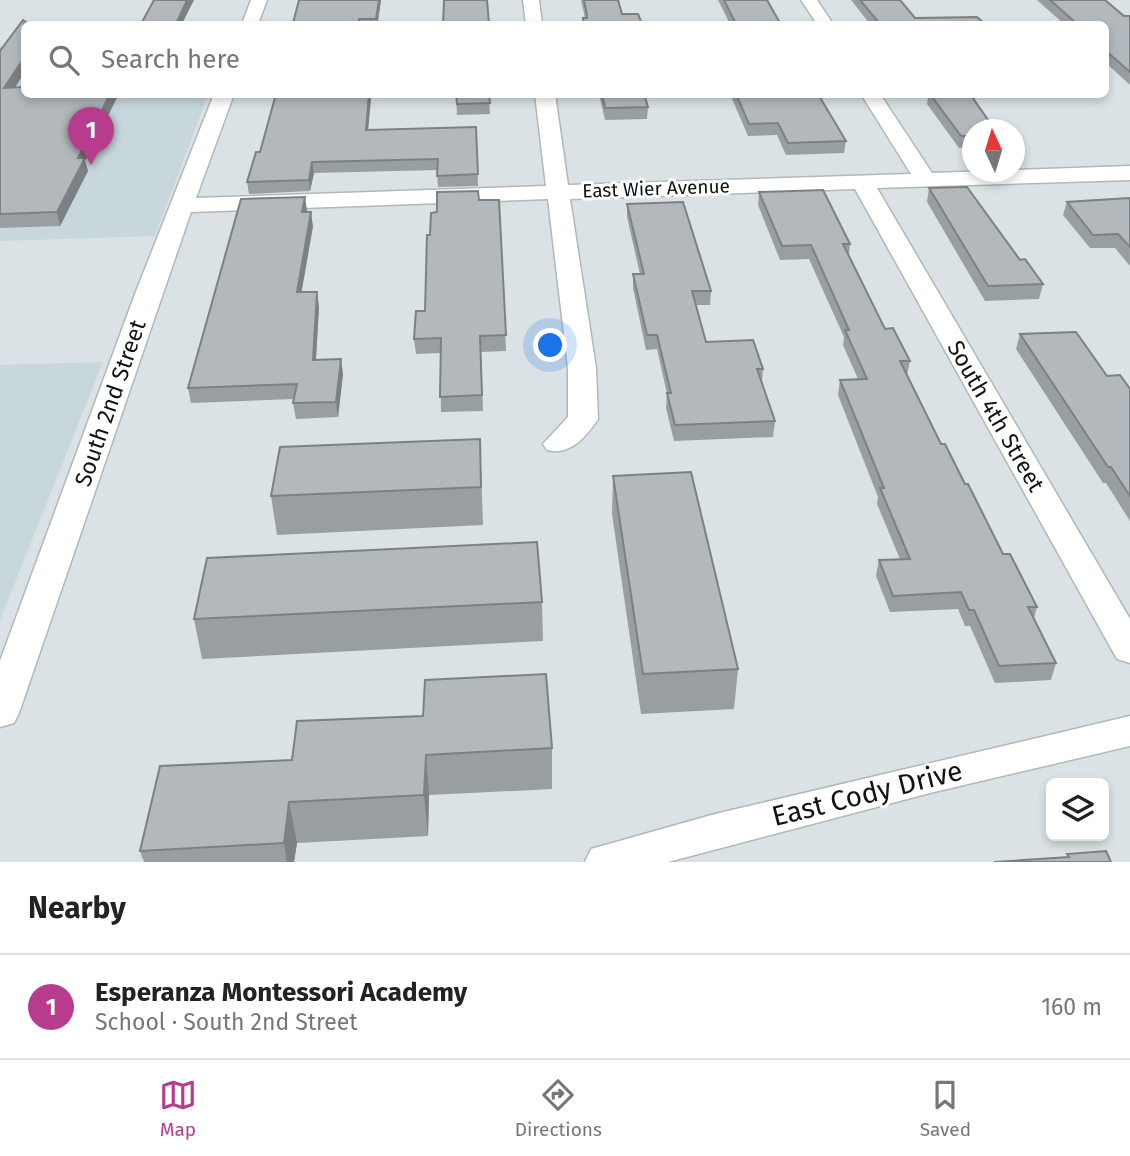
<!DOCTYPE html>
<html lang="en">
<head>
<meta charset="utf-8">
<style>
  :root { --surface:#fff; --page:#f2f2f2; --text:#222; --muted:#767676; --line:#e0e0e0; --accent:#b83c8d }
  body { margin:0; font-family:"Fira Sans",sans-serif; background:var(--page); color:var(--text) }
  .controls { position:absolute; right:21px; bottom:21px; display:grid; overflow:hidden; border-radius:10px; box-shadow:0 4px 10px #0003 }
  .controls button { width:63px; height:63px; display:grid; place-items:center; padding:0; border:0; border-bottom:2px solid var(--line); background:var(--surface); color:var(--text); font:35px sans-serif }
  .compass { position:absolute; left:962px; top:119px; width:63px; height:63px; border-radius:50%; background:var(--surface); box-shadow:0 4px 10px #0003; rotate:356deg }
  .you { position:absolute; left:551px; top:346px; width:24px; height:24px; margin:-18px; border:5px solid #fff; border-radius:50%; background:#1a73e8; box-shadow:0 0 0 10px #1a73e833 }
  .badge { display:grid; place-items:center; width:46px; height:46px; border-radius:50%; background:var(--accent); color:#fff; font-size:23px; font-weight:700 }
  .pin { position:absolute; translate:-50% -58px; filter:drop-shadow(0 2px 4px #0008) }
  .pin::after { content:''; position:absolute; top:37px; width:24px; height:21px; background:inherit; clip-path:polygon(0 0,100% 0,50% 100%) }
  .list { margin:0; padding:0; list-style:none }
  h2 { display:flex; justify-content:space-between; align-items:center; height:91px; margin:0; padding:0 28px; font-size:30px }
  h2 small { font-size:23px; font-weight:400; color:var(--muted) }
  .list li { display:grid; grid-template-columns:46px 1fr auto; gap:21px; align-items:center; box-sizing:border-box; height:105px; padding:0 28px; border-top:2px solid var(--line) }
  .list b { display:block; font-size:26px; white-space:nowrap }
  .list p { margin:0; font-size:23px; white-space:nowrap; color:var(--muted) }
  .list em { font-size:23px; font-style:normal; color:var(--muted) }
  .icon { flex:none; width:38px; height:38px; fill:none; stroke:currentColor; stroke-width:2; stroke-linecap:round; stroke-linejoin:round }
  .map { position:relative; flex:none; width:1130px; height:862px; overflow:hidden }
  .search { position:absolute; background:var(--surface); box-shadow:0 4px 10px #0003; left:21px; right:21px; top:21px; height:77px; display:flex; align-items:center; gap:18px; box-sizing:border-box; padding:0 24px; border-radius:10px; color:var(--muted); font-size:26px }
  .sheet { height:196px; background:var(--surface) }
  nav { display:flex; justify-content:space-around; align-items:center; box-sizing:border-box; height:98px; border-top:2px solid var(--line); background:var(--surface); font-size:19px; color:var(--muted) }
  nav a { display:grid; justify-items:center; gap:4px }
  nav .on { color:var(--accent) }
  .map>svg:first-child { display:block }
  .built { fill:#c7d7dc }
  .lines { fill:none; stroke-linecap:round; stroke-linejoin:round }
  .minor-casing { stroke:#b0b8ba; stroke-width:3 }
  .minor { fill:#fff; fill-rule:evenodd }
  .wall { fill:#999ea2 }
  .shaded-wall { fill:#7d8184 }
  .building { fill:#b2b8bc; stroke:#7d8184; stroke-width:2 }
  .labels { text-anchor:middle; stroke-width:6; stroke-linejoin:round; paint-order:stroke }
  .far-street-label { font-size:19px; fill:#101213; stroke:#fff }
  .street-label { font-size:23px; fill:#101213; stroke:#fff }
  .near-street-label { font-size:28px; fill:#101213; stroke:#fff }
</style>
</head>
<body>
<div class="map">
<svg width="1130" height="862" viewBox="0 0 1130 862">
  <rect width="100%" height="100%" fill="#dae2e5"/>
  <!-- built -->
  <path class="built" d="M24,45V94L208,95L155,236L0,241V46Z
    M103,362L0,620V365Z"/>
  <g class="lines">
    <!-- minor casing -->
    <g class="minor-casing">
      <path id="minor" d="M251,0H267L258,24H242Z
        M523,0H539L542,24H526Z
        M801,0H817L833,24H817Z
        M214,94H234L196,198L546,186L535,94H555L568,185L911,174L861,94H880L932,173L1130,166V180L877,188L1130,619V663L1117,659L855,189L570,199L596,368L598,419C586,437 570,456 547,450L543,444L568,417V368L548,199L191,212L19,713L14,723L0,727V661L135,294Z
        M1130,716V746L930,793L668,862H585L591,849L715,814Z"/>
    </g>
    <!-- minor -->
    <use href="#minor" class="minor"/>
  </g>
  <!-- wall -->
  <path class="wall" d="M299,0H381L378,24H288L293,23Z
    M581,0H618L622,14L642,24H582L583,18H585Z
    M718,0H767L780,23V24H730Z
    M851,0H900L915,18L985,24H870Z
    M1037,0H1105L1124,16H1130V85L1105,62V24H1064Z
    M24,24V73L15,87L85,161L88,171L60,226L0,228V51Z
    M276,94H370L368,130L476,127L478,186L438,187L437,170L314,173L310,191L249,194L247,182L260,152Z
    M456,94H489L490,114L457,115Z
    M599,94H644L648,107L647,119L605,120Z
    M730,94H818L846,141L844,153L786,155L777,135L748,136Z
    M925,94H980V95L971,96L972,147L959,148L927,104L928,98Z
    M929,188L1020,260L1043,284L1039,299L985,301L927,202Z
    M759,192L850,244L849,255L885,329L910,361L907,375L941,444L965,484L1003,554L1037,607L1034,618L1056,663L1051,680L995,683L970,626H965L958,609L890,612L876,576L879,560L900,559L877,504L878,497L838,395L840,380L858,379L843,345L844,337L809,259L780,260L758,205Z
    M1130,199V266L1115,248H1090L1063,215L1067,202Z
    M479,200H499L506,351L481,352L483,411L441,412L440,353L416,354L414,339L425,311L430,235L437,212Z
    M627,204L711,291L710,305H696L706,342L763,369L762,382L775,421L773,437L674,441L666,408L667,394L657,349L646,350L633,288V274H640L627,217Z
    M307,210L306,212L313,226L301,292L319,306L316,360L343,374L338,417L296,419L293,403L294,399L191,403L188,388Z
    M1020,334L1107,376L1130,389V521L1106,483H1103L1016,349Z
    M480,439L483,525L277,535L271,496Z
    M613,476L738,669L734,709L641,714L612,514Z
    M542,602L543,641L202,659L194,619Z
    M552,748V789L429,795L428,836L297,843L294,862H144L140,851L160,766Z"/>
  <!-- shaded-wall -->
  <path class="shaded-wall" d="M187,0H194L182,24H176Z
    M379,0H381L377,24L376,19Z
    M24,58V73L7,100L4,88Z
    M110,94H119L85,161L88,171L60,226L57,212L78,158Z
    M369,94H370L371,100L367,141L366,130Z
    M312,162L314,173L310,191L309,180Z
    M305,197L307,210L304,226L302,212Z
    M311,212L313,226L299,307L297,292Z
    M317,292L319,306L315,375L313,360Z
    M341,359L343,374L338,417L336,402Z
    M426,755L429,795L428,836L424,795Z
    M289,802L297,843L294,862H287L284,843Z"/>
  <!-- building -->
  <path class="building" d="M154,0H187L176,24H141Z
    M299,0H379L376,19H359V24H288L289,23H293Z
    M444,0H487L489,24H443Z
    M584,0H618L622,14H638L642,24H584L583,18H587V15Z
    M724,0H767L780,23H776L777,24H736Z
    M860,0H900L915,18L977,17L985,24H880Z
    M1050,0H1105L1124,16H1130V72L1105,50V24H1077Z
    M23,20L29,24H24V58L4,88L24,87V94H110L78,158H85L57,212L0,214V51Z
    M276,94H369L366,130L476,127L478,174L437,176L438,159L312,162L309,180L247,182L256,152H260Z
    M456,94H489L490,103L457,104Z
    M602,94H644L648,107L605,108Z
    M736,94H818L846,141L788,143L778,123L749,124Z
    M930,94H970L995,130H972V136H961Z
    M967,187L1020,260L1025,259L1043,284L988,286L929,188Z
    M823,190L850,244H843L885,329L893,328L910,361H900L941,444H945L965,484H968L1003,554H1010L1037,607H1028L1056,663L999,666L974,610H969L961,592L893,596L879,560L910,559L880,488H884L840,380L867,379L845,330H849L811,245L782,246L759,192Z
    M478,191L479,200H499L506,335L480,336L482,395L440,397L441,338L414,339L416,311H425L427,235H430L431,213L437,212V192Z
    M305,197L302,212H311L297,292H317L313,360L341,359L336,402L293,403L297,384L188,388L241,199Z
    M1129,198L1130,199V247L1118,234L1093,235L1067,202Z
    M683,202L711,291H692L706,342L753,340L763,369H757L775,421L675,425L667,393H671L657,335H647L633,274H644L627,204Z
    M1076,332L1107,376L1120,375L1130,389V496L1111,467H1108L1020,334Z
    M480,439L481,487L271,496L280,447Z
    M691,472L738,669L643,674L613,476Z
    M537,542L542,602L194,619L207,558Z
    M546,674L552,748L426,755L424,795L289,802L284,843L140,851L160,766L292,760L297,721L423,716L425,680Z
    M1106,851L1111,862H994L1069,857L1067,854Z"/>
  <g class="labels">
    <!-- far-street labels -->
    <g class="far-street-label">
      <text transform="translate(656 188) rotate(-2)" y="7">East Wier Avenue</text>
    </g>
    <!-- street labels -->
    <g class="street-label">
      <text transform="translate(110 403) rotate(-71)" y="8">South 2nd Street</text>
      <text transform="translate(996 416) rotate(60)" y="8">South 4th Street</text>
    </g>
    <!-- near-street labels -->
    <g class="near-street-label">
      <text transform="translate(867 793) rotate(-14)" y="10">East Cody Drive</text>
    </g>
  </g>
</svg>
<div class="controls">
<button><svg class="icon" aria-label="layers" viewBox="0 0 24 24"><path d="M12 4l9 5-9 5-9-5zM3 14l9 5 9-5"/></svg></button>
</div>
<svg class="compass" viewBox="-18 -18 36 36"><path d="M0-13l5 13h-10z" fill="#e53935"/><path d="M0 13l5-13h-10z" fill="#767676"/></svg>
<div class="you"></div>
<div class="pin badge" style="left:91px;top:165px">1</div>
<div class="search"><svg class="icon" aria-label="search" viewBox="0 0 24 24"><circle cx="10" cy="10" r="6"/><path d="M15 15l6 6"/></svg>Search here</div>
</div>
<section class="sheet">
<h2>Nearby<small></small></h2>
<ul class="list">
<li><span class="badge">1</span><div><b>Esperanza Montessori Academy</b><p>School · South 2nd Street</p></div><em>160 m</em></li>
</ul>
</section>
<nav>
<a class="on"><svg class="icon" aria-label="map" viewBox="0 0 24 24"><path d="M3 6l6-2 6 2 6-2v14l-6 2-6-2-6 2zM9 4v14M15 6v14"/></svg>Map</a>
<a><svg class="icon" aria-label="directions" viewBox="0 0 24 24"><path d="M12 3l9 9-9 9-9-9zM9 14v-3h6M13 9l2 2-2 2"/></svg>Directions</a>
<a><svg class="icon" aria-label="saved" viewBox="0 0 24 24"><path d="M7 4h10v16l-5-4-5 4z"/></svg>Saved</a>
</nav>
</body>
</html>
